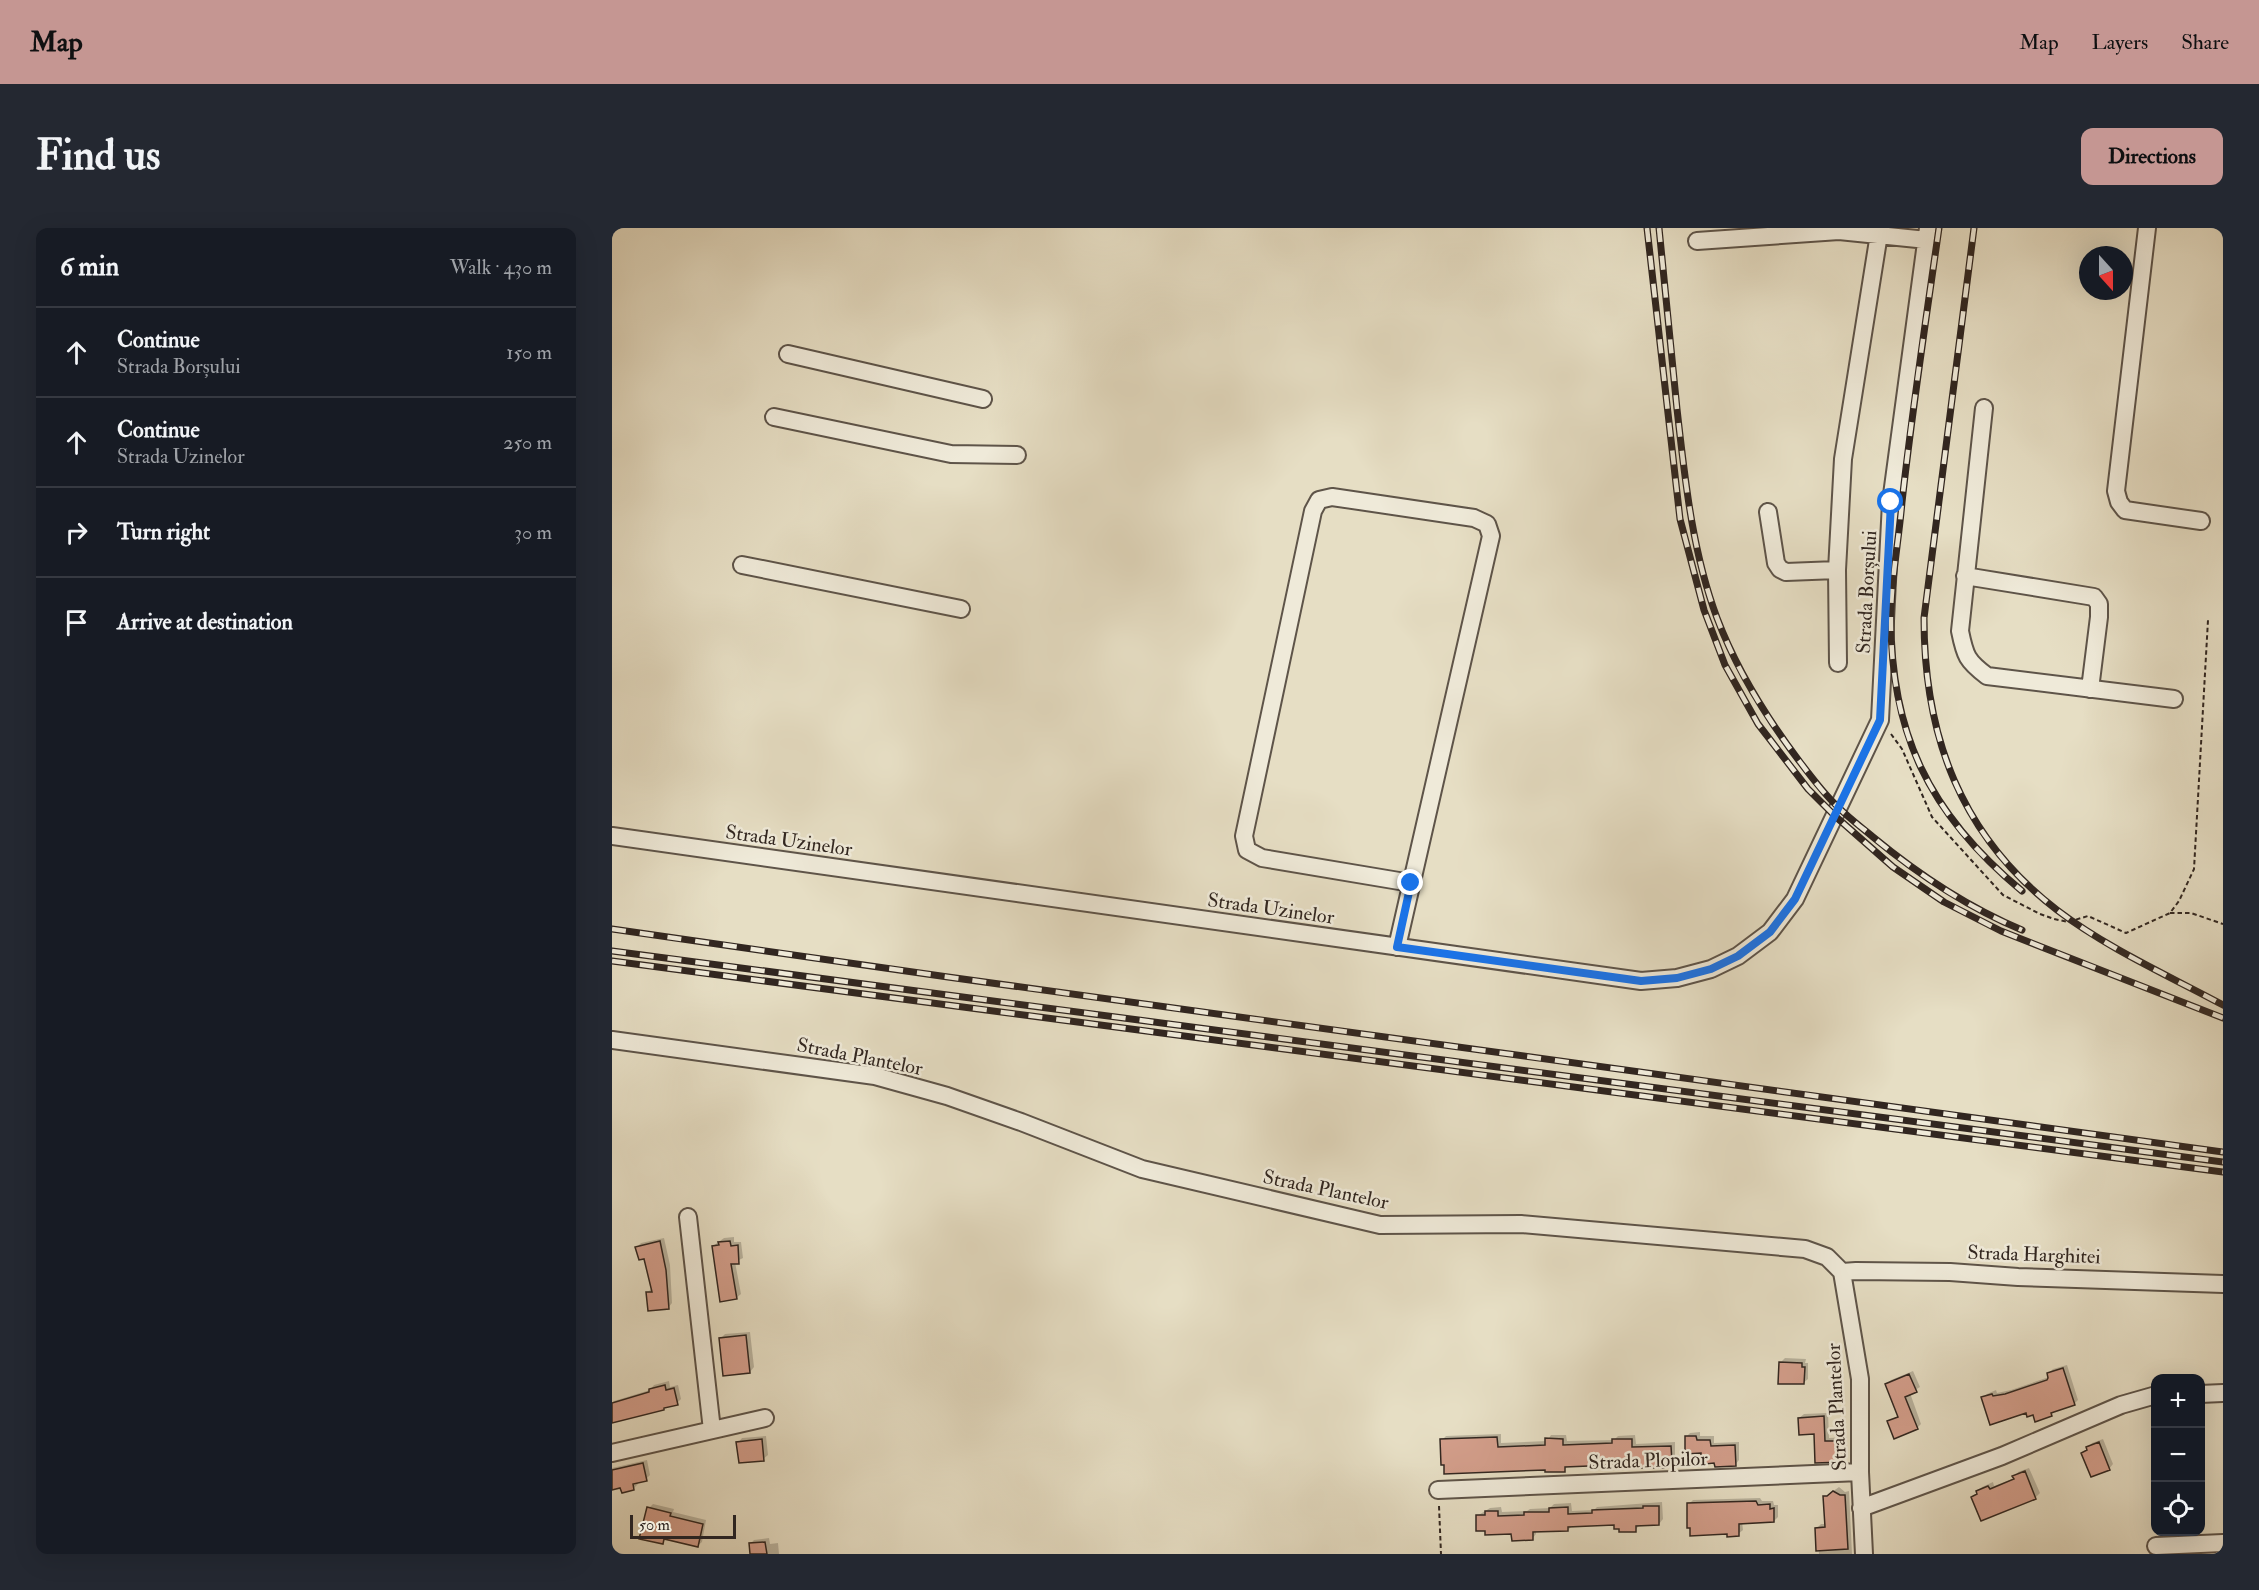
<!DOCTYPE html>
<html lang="en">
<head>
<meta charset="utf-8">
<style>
  :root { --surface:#171b24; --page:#242831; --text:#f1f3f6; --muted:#9ea1a6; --line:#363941; --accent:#c59692 }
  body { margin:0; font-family:"IM FELL Double Pica",serif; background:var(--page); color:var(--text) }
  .controls { position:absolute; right:18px; bottom:18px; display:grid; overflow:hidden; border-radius:12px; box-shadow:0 6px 24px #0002 }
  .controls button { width:54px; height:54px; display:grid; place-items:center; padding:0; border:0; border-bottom:2px solid var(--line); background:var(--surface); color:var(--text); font:30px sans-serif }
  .compass { position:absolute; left:1467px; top:18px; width:54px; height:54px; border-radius:50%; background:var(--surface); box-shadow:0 6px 24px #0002; rotate:159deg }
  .scale { position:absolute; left:18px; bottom:15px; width:106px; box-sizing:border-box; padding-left:6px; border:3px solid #312620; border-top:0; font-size:16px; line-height:21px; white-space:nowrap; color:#312620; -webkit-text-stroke:4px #efead9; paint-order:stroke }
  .stop { position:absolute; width:18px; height:18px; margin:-14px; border:4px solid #1a73e8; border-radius:50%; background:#fff }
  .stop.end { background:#1a73e8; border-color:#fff; box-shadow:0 2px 6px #0008 }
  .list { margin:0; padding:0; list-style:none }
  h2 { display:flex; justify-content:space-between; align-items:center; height:78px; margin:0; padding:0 24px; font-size:26px }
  h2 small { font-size:20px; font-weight:400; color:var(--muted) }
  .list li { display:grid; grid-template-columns:39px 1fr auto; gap:18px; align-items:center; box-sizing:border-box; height:90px; padding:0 24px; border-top:2px solid var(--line) }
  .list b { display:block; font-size:22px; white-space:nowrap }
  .list p { margin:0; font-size:20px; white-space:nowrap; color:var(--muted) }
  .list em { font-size:20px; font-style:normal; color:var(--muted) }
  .icon { flex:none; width:33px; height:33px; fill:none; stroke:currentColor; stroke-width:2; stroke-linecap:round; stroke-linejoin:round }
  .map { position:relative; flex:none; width:1611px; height:1326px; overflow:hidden; border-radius:12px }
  header { display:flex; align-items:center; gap:36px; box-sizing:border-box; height:84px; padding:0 30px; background:var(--accent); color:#111 }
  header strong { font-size:28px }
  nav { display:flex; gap:33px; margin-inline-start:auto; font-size:21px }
  .intro { display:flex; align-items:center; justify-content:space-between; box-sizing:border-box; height:144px; padding:0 36px }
  h1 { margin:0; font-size:42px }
  .button { padding:15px 27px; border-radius:12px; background:var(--accent); color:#111; font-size:21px; font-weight:700 }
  main { display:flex; gap:36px; padding:0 36px }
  aside { flex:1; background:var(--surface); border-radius:12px; box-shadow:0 6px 24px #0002 }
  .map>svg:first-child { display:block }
  .shadow { fill:#0003 }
  .building { fill:#d39e8b; stroke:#312620; stroke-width:1.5 }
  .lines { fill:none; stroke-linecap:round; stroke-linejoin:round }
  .minor-casing { stroke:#5e5449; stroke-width:20 }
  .path { stroke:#312620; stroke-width:2; stroke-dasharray:4.5 3; stroke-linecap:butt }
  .minor { stroke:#efead9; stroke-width:16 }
  .rail-casing { stroke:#312620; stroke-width:7 }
  .rail { stroke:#efead9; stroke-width:4.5; stroke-dasharray:14; stroke-linecap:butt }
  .route { stroke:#1a73e8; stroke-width:8 }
  .labels { text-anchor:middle; stroke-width:5; stroke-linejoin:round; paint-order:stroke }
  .street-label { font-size:20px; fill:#312620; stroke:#efead9 }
</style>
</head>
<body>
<header>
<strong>Map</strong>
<nav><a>Map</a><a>Layers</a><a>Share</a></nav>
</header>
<div class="intro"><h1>Find us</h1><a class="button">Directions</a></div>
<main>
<aside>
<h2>6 min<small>Walk · 430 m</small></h2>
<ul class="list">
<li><svg class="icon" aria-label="ahead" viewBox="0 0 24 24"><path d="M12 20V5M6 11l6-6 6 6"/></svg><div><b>Continue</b><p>Strada Borșului</p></div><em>150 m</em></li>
<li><svg class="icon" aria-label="ahead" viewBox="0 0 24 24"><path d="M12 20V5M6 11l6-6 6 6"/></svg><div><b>Continue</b><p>Strada Uzinelor</p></div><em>250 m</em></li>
<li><svg class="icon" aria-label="right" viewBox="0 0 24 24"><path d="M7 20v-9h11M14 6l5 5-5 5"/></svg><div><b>Turn right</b></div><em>30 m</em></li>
<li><svg class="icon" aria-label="arrive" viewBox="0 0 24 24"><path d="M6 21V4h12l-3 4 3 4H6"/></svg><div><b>Arrive at destination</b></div></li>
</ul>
</aside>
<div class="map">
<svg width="1611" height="1326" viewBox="0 0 1611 1326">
  <rect width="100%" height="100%" fill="#e6dec4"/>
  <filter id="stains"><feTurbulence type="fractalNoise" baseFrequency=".00333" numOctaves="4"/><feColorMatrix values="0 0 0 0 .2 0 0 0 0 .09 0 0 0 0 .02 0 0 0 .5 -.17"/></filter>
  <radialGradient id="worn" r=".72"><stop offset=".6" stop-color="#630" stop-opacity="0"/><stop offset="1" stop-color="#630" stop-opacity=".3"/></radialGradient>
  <!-- shadow -->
  <path class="shadow" d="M122,1009V1014H129L131,1030L123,1034L129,1066L124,1070L101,1018L112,1010Z
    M52,1010L58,1037L60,1075L56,1080L35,1065L40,1060L34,1029L25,1019L29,1015Z
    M138,1104L142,1139L138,1144L109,1110L113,1106Z
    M1173,1130L1194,1131L1193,1135H1196V1151L1191,1155L1169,1134Z
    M1455,1137L1466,1172L1462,1176L1443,1183L1439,1187L1422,1185L1371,1170L1375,1166L1384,1162L1385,1165L1399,1162L1437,1149L1436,1146L1441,1141Z
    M1301,1143L1308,1159L1298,1165L1309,1196L1305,1200L1276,1194L1287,1187L1274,1157L1279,1152Z
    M57,1153L58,1159L66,1157L69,1171L65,1175L55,1178L51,1181L0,1187V1175L2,1173L38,1162L42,1157Z
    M1216,1185L1217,1210L1235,1209V1228L1231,1233L1187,1190L1192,1186Z
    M1088,1204V1208H1102V1215L1127,1214V1232L1123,1237L1104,1234L1074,1209L1078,1205Z
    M889,1206V1215L935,1213L939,1207H954L955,1213L1002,1212L1006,1208L1023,1207L1024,1216L1063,1214V1229L1052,1238L1003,1236L957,1237L952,1242L935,1240L830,1212L834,1208Z
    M154,1208L156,1227L151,1231L126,1215L130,1210Z
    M1491,1211L1501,1236L1497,1241L1471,1225L1480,1215Z
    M35,1232L38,1247L34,1251L25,1254L26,1256L21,1261L9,1258L0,1260V1240Z
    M1417,1240L1428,1265L1423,1270L1361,1269L1370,1259L1381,1254L1382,1258L1403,1250L1406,1244Z
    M1227,1259L1233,1264L1237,1263L1240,1326H1207L1205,1300L1209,1296H1215L1213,1269Z
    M1148,1270L1150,1273H1161L1162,1277H1166V1289L1162,1293L1130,1294L1131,1302L1126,1306L1077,1276L1081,1272Z
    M1050,1274L1051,1291L1047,1296H1028L1023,1303L1003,1295L961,1297L956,1302L924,1303V1306L920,1311L865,1288L878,1280L889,1279L890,1284L915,1283L918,1281L938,1280L942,1276L959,1275L960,1283L982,1282L985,1279Z
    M41,1276L62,1281L61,1284L94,1292L90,1314L85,1318L55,1310L50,1315L37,1280Z
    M157,1310L158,1316L166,1315L167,1326H139L138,1316L142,1312Z"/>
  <!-- building -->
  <path class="building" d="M48,1013L54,1042L57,1081L36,1083L34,1064H40L32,1031L27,1032L23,1019Z
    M118,1013L119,1018L126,1017L127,1036H119L125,1071L108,1074L100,1018L107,1017L106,1014Z
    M134,1107L138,1145L111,1148L107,1110Z
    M1167,1134L1190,1135V1139H1193L1192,1156H1166Z
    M1451,1140L1463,1177L1439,1185L1440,1188L1423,1194L1421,1187L1415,1189L1414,1185L1378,1197L1369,1169L1380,1166L1381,1168L1393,1166L1435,1152L1436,1150L1435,1145Z
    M1297,1146L1305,1164L1293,1169L1306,1201L1282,1211L1275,1193L1286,1189L1273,1156Z
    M53,1157L54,1162L62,1160L66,1177L52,1180V1182L0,1195V1175L37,1164V1161Z
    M1212,1188L1213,1213H1231L1232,1234L1203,1235L1202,1206L1187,1207L1186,1190Z
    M1073,1208H1084L1085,1212H1098L1099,1218L1123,1217L1124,1238L1103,1239L1102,1235L1093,1236V1234H1089V1225L1073,1226Z
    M885,1209L886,1219L933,1217V1210L951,1211V1217L1000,1215V1211H1020V1219L1059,1218L1060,1234H1052V1240H1001V1237L953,1239V1244H933V1242L832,1246V1237H829L828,1211Z
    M150,1211L152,1233L127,1235L124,1214Z
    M1487,1214L1498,1242L1479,1249L1469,1225L1475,1222L1474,1219Z
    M31,1235L35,1253L21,1256L22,1262L10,1265L8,1260L0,1262V1242Z
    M1413,1243L1424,1271L1369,1293L1359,1269L1365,1266L1364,1263L1376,1258L1378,1261L1402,1251L1400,1248Z
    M1221,1263L1228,1267H1233L1236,1321L1204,1323L1203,1300L1213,1299L1211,1268H1215Z
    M1144,1273L1146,1277L1158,1276V1281L1162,1280V1294L1127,1296V1308L1115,1309V1306L1078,1308V1300H1075V1275Z
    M1031,1278H1047V1297L1024,1298V1304H1007V1301H1002V1297L956,1299V1303L921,1304V1312L900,1313L899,1306L873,1307V1303H864V1287H873V1283H886V1288L912,1287V1284H937V1280L956,1279V1286L980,1285V1282L1031,1280Z
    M35,1279L59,1285L58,1288L91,1296L86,1319L52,1311L51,1316L27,1311Z
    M153,1314L155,1326H138L137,1315Z"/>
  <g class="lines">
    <!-- minor casing -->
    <g class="minor-casing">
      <path id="minor" d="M1535,0L1504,263L1507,274L1513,282L1589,293
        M1085,13L1227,3L1315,12
        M176,126L371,171
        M1372,180L1348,403C1353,428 1355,433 1375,448L1562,471
        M162,189L339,226L405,227
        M1156,284L1164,335L1168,341L1174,344L1225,342
        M130,337L349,381
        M1353,348L1482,369L1487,376V389L1478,461
        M1226,435L1225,342L1231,231L1267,6
        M0,608L1029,753L1065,750L1099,741L1126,728L1158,704L1183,671L1268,492L1279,274L1316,0
        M785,719L879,308L875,296L862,290L720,269L707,272L701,283L632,608L635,622L650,630L799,655
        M0,812L263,848L335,868L409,894L530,941L768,997L909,996L1193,1021L1215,1029L1230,1044L1248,1151V1244L1252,1326
        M76,989L100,1202
        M1230,1044L1244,1043L1338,1044L1406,1049L1611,1056
        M1588,1166L1611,1165
        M0,1225L153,1190
        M826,1262L1248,1244
        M1249,1280L1390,1228L1509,1177L1544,1167
        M1544,1318L1611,1315"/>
    </g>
    <!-- path -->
    <path class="path" d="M1279,506L1290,521L1320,589L1391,667L1428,686L1442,691L1456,694L1476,688L1514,705L1558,685L1567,673L1582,641L1596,392
      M1558,685H1579L1611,696
      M827,1278L829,1326"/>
    <!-- minor -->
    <use href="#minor" class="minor"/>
    <!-- rail casing -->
    <g class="rail-casing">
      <path id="rail" d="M1035,0L1068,291L1092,382L1113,437L1146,496L1196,561L1223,588L1281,639L1332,674L1389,703L1611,790
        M1047,0C1053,60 1059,120 1065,181C1073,251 1080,323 1105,390C1125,443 1154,489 1188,534C1200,550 1212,566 1226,579C1237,590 1249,599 1261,609C1307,647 1355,679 1410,702
        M1327,0C1314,91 1300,183 1290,274C1287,310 1280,347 1279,383C1277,504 1317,586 1410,663
        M1362,0L1312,390C1312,509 1349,608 1445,682C1495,720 1555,747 1611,777
        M0,701L336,749L1611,924
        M0,723L1611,934
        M0,733L1611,944"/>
    </g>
    <!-- rail -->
    <use href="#rail" class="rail"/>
  </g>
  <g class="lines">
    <!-- route -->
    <path class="route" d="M799,655L785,719L1029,753L1065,750L1099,741L1126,728L1158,704L1183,671L1268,492L1279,274"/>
  </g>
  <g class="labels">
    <!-- street labels -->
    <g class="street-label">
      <text transform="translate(1254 364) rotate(-87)" y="7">Strada Borșului</text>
      <text transform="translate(177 612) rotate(8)" y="7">Strada Uzinelor</text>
      <text transform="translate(659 680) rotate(8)" y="7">Strada Uzinelor</text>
      <text transform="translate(248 828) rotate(11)" y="7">Strada Plantelor</text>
      <text transform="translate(714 961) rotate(12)" y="7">Strada Plantelor</text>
      <text transform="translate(1422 1026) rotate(2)" y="7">Strada Harghitei</text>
      <text transform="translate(1224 1179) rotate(-93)" y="7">Strada Plantelor</text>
      <text transform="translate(1036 1232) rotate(-2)" y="7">Strada Plopilor</text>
    </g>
  </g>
  <rect width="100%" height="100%" filter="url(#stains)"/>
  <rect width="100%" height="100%" fill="url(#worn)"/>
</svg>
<div class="controls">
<button>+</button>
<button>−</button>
<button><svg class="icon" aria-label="locate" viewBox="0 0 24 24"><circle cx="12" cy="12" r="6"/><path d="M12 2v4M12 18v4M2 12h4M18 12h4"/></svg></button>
</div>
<svg class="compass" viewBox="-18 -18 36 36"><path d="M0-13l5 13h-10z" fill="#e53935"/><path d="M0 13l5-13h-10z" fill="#9ea1a6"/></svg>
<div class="scale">50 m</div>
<div class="stop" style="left:1279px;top:274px"></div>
<div class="stop end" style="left:799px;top:655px"></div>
</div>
</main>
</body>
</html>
